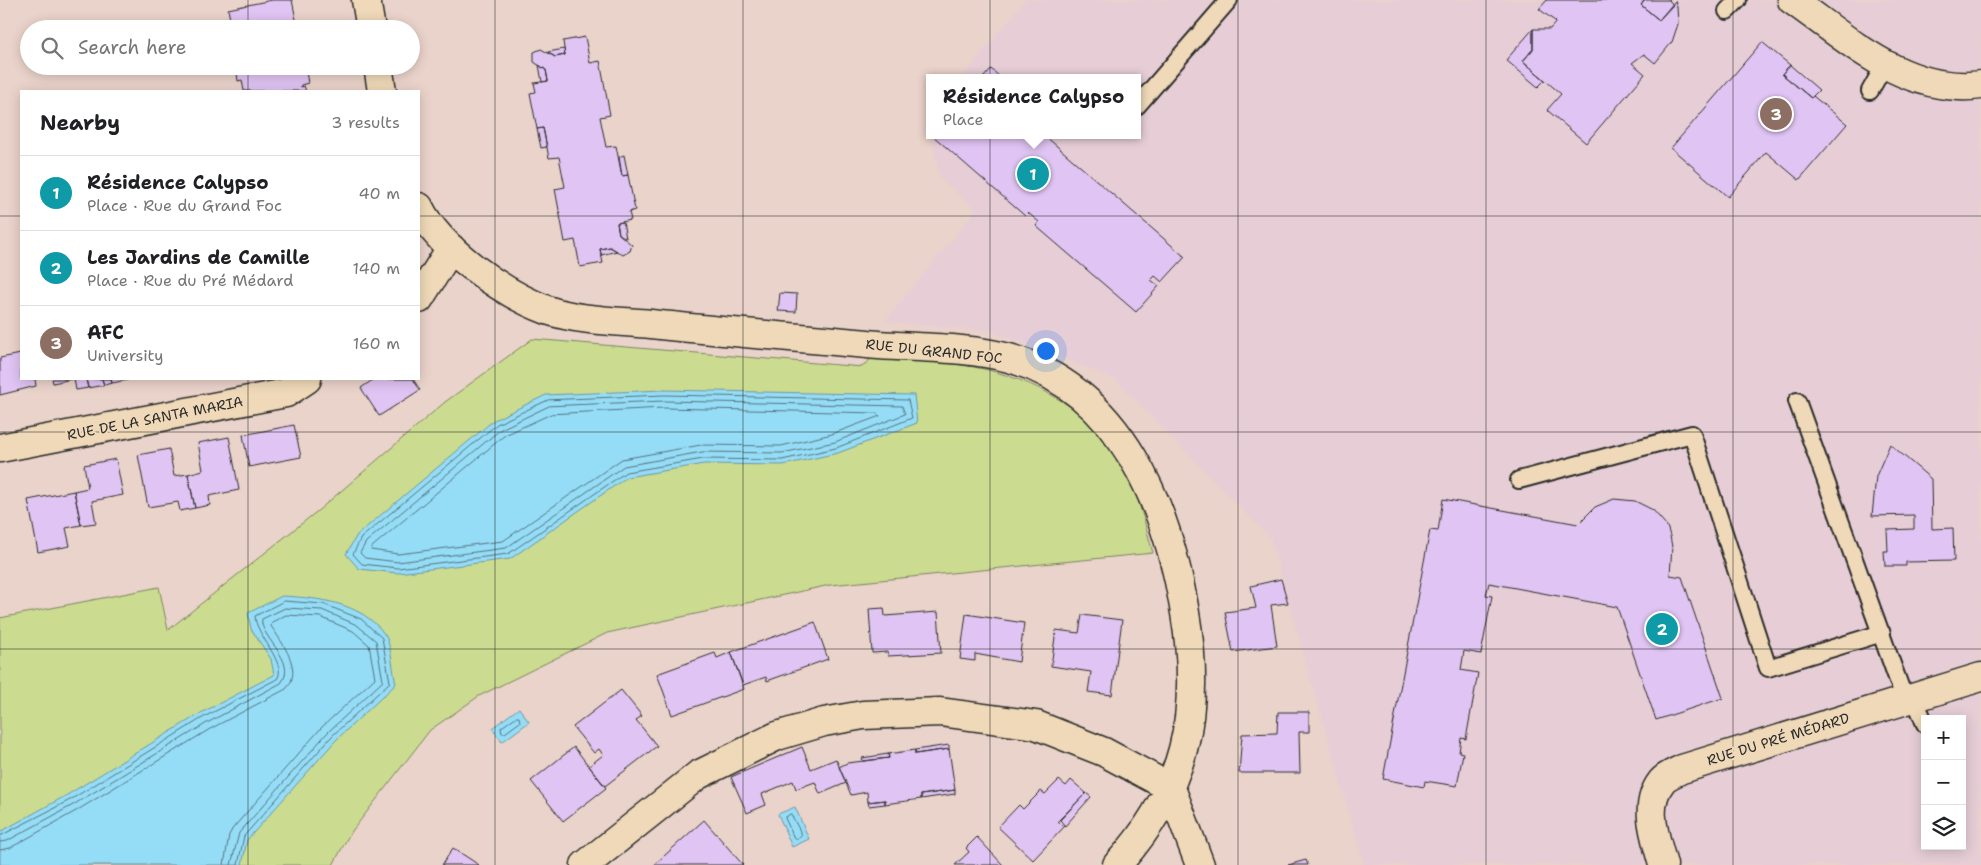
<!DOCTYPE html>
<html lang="en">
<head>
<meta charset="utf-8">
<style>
  :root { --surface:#fff; --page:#f2f2f2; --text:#202124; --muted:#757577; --line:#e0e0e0; --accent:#111827 }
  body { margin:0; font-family:"Shantell Sans",sans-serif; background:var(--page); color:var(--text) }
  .controls { position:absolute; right:15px; bottom:15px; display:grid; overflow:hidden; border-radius:0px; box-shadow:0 2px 12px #0003 }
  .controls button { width:45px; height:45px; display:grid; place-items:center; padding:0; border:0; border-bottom:1px solid var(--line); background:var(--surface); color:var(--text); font:25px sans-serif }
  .you { position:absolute; left:1045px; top:350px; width:18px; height:18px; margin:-12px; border:4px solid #fff; border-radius:50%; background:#1a73e8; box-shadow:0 0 0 8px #1a73e833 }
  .badge { display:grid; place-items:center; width:32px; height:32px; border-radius:50%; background:var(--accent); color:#fff; font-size:16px; font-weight:700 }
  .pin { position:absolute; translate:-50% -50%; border:2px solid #fff; box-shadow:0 1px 5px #0006 }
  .popup { position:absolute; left:926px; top:74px; width:215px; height:65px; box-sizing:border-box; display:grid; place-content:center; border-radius:0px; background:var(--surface); filter:drop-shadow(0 1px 4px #0005); font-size:16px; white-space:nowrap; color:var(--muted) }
  .popup b { font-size:19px; color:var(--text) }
  .popup::after { content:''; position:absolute; left:50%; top:100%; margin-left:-10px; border:10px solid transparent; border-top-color:var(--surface) }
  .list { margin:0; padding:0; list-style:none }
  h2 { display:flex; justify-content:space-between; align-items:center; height:65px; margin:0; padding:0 20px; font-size:21px }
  h2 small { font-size:16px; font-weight:400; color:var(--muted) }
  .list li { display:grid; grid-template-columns:32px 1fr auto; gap:15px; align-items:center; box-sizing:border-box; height:75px; padding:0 20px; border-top:1px solid var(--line) }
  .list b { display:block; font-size:19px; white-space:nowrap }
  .list p { margin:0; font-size:16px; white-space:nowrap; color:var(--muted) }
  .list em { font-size:16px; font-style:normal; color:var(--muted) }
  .icon { flex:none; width:28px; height:28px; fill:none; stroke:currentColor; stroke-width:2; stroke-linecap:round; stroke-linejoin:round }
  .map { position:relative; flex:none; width:1981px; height:865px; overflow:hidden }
  .search { position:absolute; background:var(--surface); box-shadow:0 2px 12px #0003; left:20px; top:20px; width:400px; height:55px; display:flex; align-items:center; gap:12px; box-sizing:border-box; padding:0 18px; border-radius:28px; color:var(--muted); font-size:19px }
  .panel { position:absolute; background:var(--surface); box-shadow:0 2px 12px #0003; left:20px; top:90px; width:400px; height:290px; border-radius:0px }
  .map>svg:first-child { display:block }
  .built { fill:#e7ced6; fill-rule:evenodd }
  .green { fill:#cbdc90; stroke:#7b845e }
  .water { fill:#95ddf7; stroke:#6b96a5 }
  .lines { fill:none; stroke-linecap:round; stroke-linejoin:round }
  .shore { stroke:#55727d; stroke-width:1 }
  .building { fill:#e0c4f3; stroke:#2b2b2b }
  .lane-casing { stroke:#2b2b2b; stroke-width:20 }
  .street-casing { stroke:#2b2b2b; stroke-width:31 }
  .lane { stroke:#efd9b8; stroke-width:16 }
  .street { stroke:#efd9b8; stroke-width:28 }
  .grid { fill:none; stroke:#2b2b2b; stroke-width:1; stroke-opacity:0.55 }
  .labels { text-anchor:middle; stroke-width:4; stroke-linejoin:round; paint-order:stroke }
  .street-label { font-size:14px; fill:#2b2b2b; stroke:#efd9b8 }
</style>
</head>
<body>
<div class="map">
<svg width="1981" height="865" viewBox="0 0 1981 865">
  <rect width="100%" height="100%" fill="#ead3ca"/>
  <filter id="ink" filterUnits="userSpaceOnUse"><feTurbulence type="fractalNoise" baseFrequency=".02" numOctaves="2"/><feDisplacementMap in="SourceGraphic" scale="10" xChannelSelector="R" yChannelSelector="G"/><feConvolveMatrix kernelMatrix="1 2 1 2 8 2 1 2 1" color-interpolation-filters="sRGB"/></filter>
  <g filter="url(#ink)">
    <!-- built -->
    <path class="built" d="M1025,0H1981V865H1364L1270,538L1115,379L993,332L884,322L976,210L940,178L931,135H1137V78H962ZM1925,719H1962V846H1925Z"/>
    <!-- green -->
    <path class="green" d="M532,339L862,367L872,358C905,361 941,361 974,367C1034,378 1098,413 1126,470C1139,497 1145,525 1153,553L830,585L607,633L479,696L430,730L349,835L333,865H0V618L159,587L168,630L320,509L445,402Z"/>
    <!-- water -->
    <path class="water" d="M663,390L914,395L917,423L838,453L783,465L704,464L627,477L510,559L398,573L359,569L346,554L357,535L494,420L546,395Z
      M282,596C318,598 362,602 385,635C391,643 393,673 396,684L336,740L247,840L242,865H0V832L67,795L201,713L274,675L271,659L251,629L248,613Z
      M519,708L529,722L502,742L492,728Z
      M795,807L809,839L792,847L778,814Z"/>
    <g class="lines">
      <!-- shore -->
      <path class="shore" d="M664,395L908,400L912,418L836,448L782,460L703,459L626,472L508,554L398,568L362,564L353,554L361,538L497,424L548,400Z
        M664,401L902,406L905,414L835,442L782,453L702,452L624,466L506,548L398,562L365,558L360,553L366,542L501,429L549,406Z
        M664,408L877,413L880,416L832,434L781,446L701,445L622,459L503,541L398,554L371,550L372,547L505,435L551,414Z
        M516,717H519L520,722L505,733H502L501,728Z
        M791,814L802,835L796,839L794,838L785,818Z
        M0,836L70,800L204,717L277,679C288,664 255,634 255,616L284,601L323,604L361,619L382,638L390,682L332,736L244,836L238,865
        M0,842L7,841L73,805L207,723L281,683C299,661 258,636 262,619L285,608L322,610L357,625L376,641L383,681L328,732L239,833L231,865
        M0,850L10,848L76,811L210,729L286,689C304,670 282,643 271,626L272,622L286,615L320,617L353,631L369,645L375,678L322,727L233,828L229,835L224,865"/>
    </g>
    <!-- building -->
    <path class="building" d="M272,0H292L298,29H228V26L231,25L228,9Z
      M1547,0H1645L1641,5L1659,20L1675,1L1677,7L1678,24L1672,42L1655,63L1644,54L1632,63L1645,74L1586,143L1547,110L1561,94L1523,61L1533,49V29H1550L1556,22L1539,9Z
      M1645,0H1669L1673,5L1659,20L1641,5Z
      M1533,29V49L1523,61L1545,80L1538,87L1506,60Z
      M585,37L590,63L600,61L610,115L600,117L606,147L616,146L622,176L628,175L635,210L629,212L631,220L617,223L619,234L632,245L630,251L623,255L610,247L600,249L603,263L580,267L575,240L565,242L555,189L565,187L559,157L549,158L543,128L537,129L530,93L536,92L534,83L548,81L546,70L534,62V52L541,49L555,57L565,55L563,41Z
      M1762,42L1790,65L1782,74L1811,98L1813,96L1847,124L1799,180L1766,152L1728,197L1671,148Z
      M564,49L565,55L555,57L548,52Z
      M539,65L546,70L548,81L542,82Z
      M1790,65L1819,90L1811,98L1782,74Z
      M236,66H305L308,83L301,85V87L304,86L306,91H244L242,80L238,81Z
      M991,69L1001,78H983Z
      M543,128L547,147L541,148L537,129Z
      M932,135H1044L1185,257L1162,282L1155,276L1151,280L1159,286L1136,312L1036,226L1039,222L1028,213L1025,216Z
      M624,155L628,175L622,176L619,157Z
      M623,222L626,238L619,234L617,223Z
      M610,247L617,251L601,255L600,249Z
      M780,293L797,294L796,312L778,311Z
      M21,354V379H35L36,386L0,395V358Z
      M52,379H72L53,383Z
      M74,379H86L88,388L76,390Z
      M86,379H102L104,385L88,388Z
      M102,379H111L112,383L104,385Z
      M111,379H128V380L112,383Z
      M374,379H413L420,390L379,416L361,388Z
      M294,425L301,457L249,467L243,435Z
      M229,437L239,490L209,496L210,505L195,508L188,474L203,470L198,443Z
      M1890,444L1931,479L1932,529L1953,528L1954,561L1906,562V566H1885L1884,551H1888L1887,530L1914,529V515L1872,516L1876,476Z
      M169,449L174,476L188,474L195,508L180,511L178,502L148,507L138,455Z
      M116,459L123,495L92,501L96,523L81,525L74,491L88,488L84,465Z
      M74,491L81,525L66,528L70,546L38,552L28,500Z
      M1443,499L1578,524L1595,507L1614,499L1635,501L1653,510L1667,526L1670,536L1672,547L1670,575L1682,577L1723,698L1656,720L1617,607L1489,583L1486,595L1492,596L1481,654L1464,651L1461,670L1478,673L1466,739L1461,738L1459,752L1463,753L1457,786L1425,781L1424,787L1383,779L1430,530L1438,531Z
      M1281,579L1288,603L1271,605L1277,646L1233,652L1225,612L1256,608L1251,586Z
      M884,608L885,616L938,612L941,653L888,656L887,652L872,653L869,609Z
      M966,614L1024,623L1019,662L975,654V661L960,659Z
      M1082,615L1122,620L1112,695L1088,692L1091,672L1051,666L1056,630L1079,633Z
      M815,622L828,659L767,681L766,677L743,685L731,652Z
      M731,652L744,689L672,715L657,674L715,653L717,658Z
      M621,690L642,716L636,720L657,746L605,786L589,766L603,755L599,749L594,753L573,727Z
      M1278,712H1309V732H1299L1300,773H1239L1242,734L1277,733Z
      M949,745V749L915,754V750Z
      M574,747L606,788L563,821L531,781Z
      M802,747L811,769L836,759L846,783L820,794L815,782L796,789L793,781L762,794L766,805L747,813L731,777Z
      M949,749L955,790L921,795V799L885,804V800L868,802L867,792L851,795L839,767L847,763L889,758L888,754L915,750V754Z
      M888,754L889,758L863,761L862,758Z
      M1059,780L1066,786L1071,780L1086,793L1058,821L1064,827L1033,860L998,827L1019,805L1023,809L1041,791L1045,794Z
      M955,790V794L921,799V795Z
      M1086,793L1091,797L1065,826L1060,820Z
      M885,800V804L869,806L868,802Z
      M704,820L743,865H654Z
      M977,837L1003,865H955L969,852L966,848Z
      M453,848L479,865H442Z
      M1306,860L1308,865H1288Z"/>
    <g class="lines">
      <!-- lane casing -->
      <g class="lane-casing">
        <path id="lane" d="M1727,11L1738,0
          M1870,91L1885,64
          M1137,106L1229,0
          M1797,401L1905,700
          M1519,480L1692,434L1768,668L1882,633
          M1914,697L1925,724"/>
      </g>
      <!-- street casing -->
      <g class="street-casing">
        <path id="street" d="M366,0L371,29
          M1792,0C1849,40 1906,95 1981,85
          M378,66L382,91
          M419,207C439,249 504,294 547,310C579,321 617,321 651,324C727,332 803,338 879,345C922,348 968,347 1009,358C1122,390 1168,508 1185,613C1202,714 1186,789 1117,865
          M419,299L451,248
          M0,448L286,393L307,379
          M1171,788L1200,865
          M585,865L698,775L777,736L824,722L863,715L940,712L1036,725L1104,752L1171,788
          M1663,865C1656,838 1642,806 1662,781C1666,776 1676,772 1682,769L1981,677"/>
      </g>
      <!-- lane -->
      <use href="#lane" class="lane"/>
      <!-- street -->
      <use href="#street" class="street"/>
    </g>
  </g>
  <!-- grid -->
  <path class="grid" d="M248,0V29M495,0V865M743,0V865M990,0V865M1238,0V865M1486,0V865M1733,0V865M248,66V91M0,216H21M419,216H1981M248,379V865M0,432H1981M0,649H1981"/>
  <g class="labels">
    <!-- street labels -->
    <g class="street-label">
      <text transform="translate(934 351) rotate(6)" y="5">RUE DU GRAND FOC</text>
      <text transform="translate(155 418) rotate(-11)" y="5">RUE DE LA SANTA MARIA</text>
      <text transform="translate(1778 739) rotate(-17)" y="5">RUE DU PRÉ MÉDARD</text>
    </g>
  </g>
</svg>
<div class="controls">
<button>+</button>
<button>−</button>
<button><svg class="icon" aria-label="layers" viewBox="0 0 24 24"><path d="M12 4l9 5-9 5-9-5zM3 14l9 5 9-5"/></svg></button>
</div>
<div class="you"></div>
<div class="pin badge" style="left:1033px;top:174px;background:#0f9aa8">1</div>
<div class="popup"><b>Résidence Calypso</b>Place</div>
<div class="pin badge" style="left:1662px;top:629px;background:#0f9aa8">2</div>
<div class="pin badge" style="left:1776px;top:114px;background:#8d6e63">3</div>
<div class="search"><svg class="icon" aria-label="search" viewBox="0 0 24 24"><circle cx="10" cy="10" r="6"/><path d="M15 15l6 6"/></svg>Search here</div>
<section class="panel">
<h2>Nearby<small>3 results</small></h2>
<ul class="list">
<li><span class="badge" style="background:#0f9aa8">1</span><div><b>Résidence Calypso</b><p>Place · Rue du Grand Foc</p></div><em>40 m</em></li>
<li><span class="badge" style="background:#0f9aa8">2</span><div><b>Les Jardins de Camille</b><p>Place · Rue du Pré Médard</p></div><em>140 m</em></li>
<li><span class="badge" style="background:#8d6e63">3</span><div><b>AFC</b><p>University</p></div><em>160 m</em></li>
</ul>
</section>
</div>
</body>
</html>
